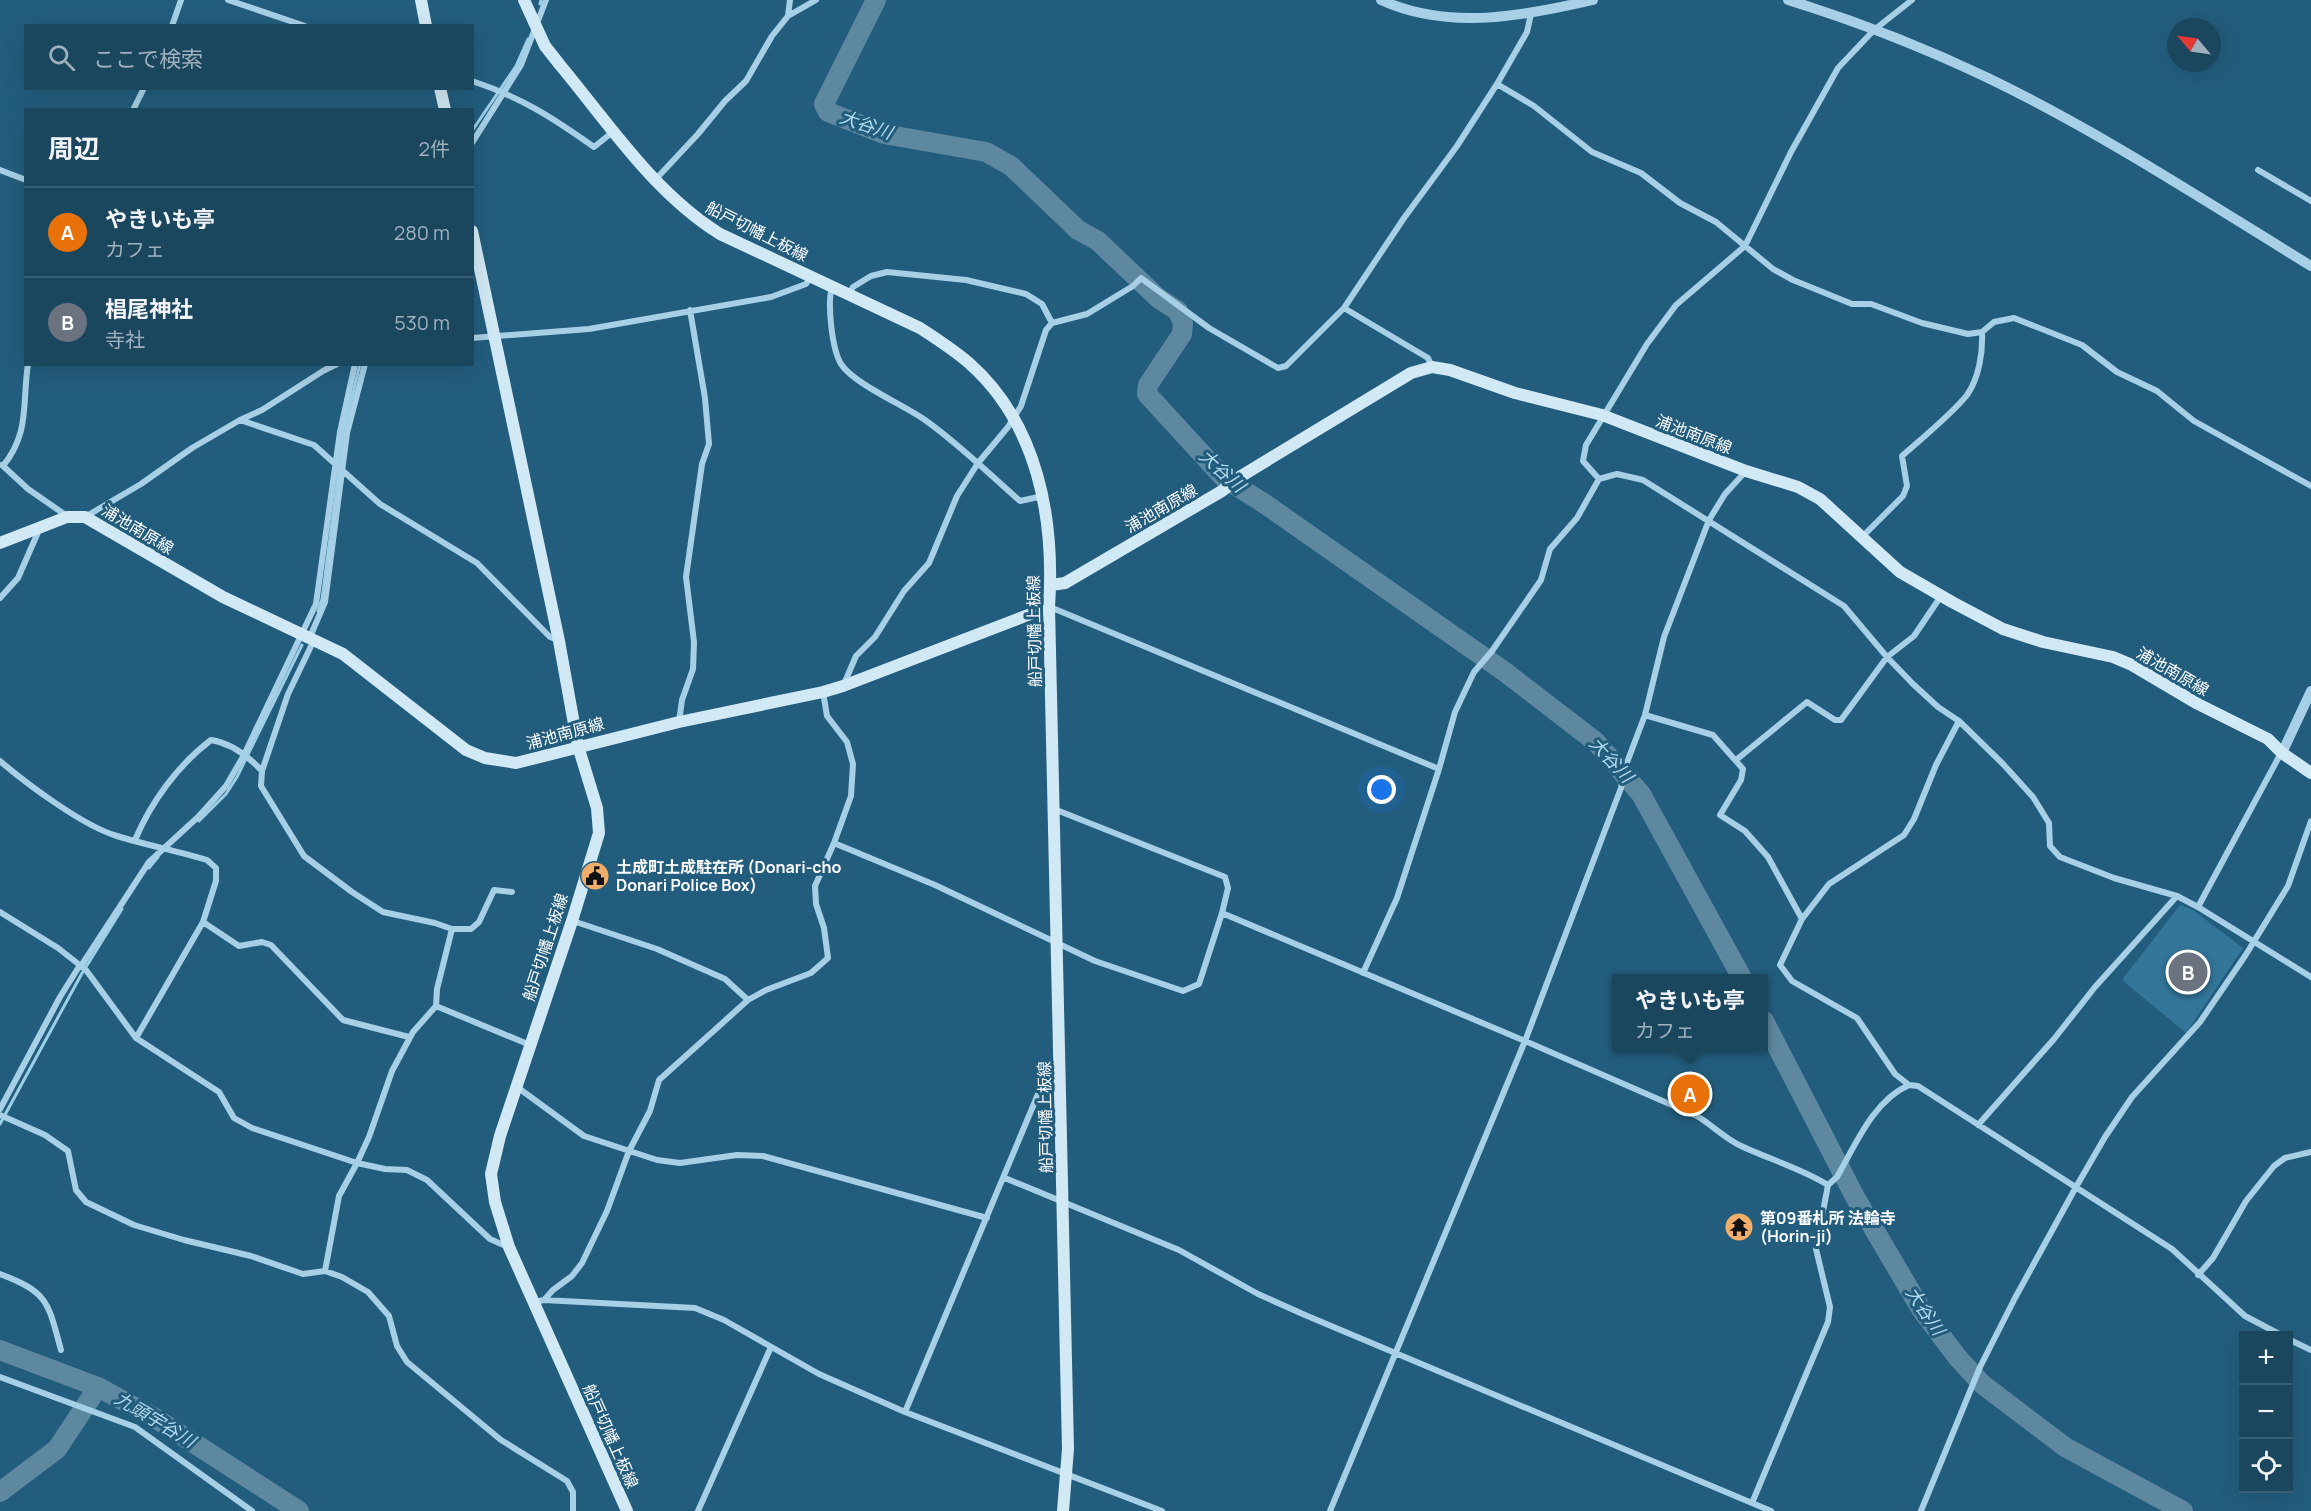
<!DOCTYPE html>
<html lang="ja">
<head>
<meta charset="utf-8">
<style>
  :root { --surface:#1a465e; --page:#234d64; --text:#f1f3f6; --muted:#9fb1bc; --line:#385e73; --accent:#d6ab8b }
  body { margin:0; font-family:Manrope,"Noto Sans JP",sans-serif; background:var(--page); color:var(--text) }
  .controls { position:absolute; right:18px; bottom:18px; display:grid; overflow:hidden; border-radius:0px; box-shadow:0 6px 24px #0002 }
  .controls button { width:54px; height:54px; display:grid; place-items:center; padding:0; border:0; border-bottom:2px solid var(--line); background:var(--surface); color:var(--text); font:30px sans-serif }
  .compass { position:absolute; left:2167px; top:18px; width:54px; height:54px; border-radius:50%; background:var(--surface); box-shadow:0 6px 24px #0002; rotate:299deg }
  .you { position:absolute; left:1382px; top:790px; width:21px; height:21px; margin:-15px; border:4px solid #fff; border-radius:50%; background:#1a73e8; box-shadow:0 0 0 9px #1a73e833 }
  .badge { display:grid; place-items:center; width:39px; height:39px; border-radius:50%; background:var(--accent); color:#fff; font-size:20px; font-weight:700 }
  .pin { position:absolute; translate:-50% -50%; border:3px solid #fff; box-shadow:0 2px 6px #0006 }
  .popup { position:absolute; left:1612px; top:974px; width:156px; height:78px; box-sizing:border-box; display:grid; place-content:center; border-radius:0px; background:var(--surface); filter:drop-shadow(0 2px 4px #0005); font-size:20px; white-space:nowrap; color:var(--muted) }
  .popup b { font-size:22px; color:var(--text) }
  .popup::after { content:''; position:absolute; left:50%; top:100%; margin-left:-12px; border:12px solid transparent; border-top-color:var(--surface) }
  .list { margin:0; padding:0; list-style:none }
  h2 { display:flex; justify-content:space-between; align-items:center; height:78px; margin:0; padding:0 24px; font-size:26px }
  h2 small { font-size:20px; font-weight:400; color:var(--muted) }
  .list li { display:grid; grid-template-columns:39px 1fr auto; gap:18px; align-items:center; box-sizing:border-box; height:90px; padding:0 24px; border-top:2px solid var(--line) }
  .list b { display:block; font-size:22px; white-space:nowrap }
  .list p { margin:0; font-size:20px; white-space:nowrap; color:var(--muted) }
  .list em { font-size:20px; font-style:normal; color:var(--muted) }
  .icon { flex:none; width:33px; height:33px; fill:none; stroke:currentColor; stroke-width:2; stroke-linecap:round; stroke-linejoin:round }
  .map { position:relative; flex:none; width:2311px; height:1511px; overflow:hidden }
  .search { position:absolute; background:var(--surface); box-shadow:0 6px 24px #0002; left:24px; top:24px; width:450px; height:66px; display:flex; align-items:center; gap:15px; box-sizing:border-box; padding:0 21px; border-radius:0px; color:var(--muted); font-size:22px }
  .panel { position:absolute; background:var(--surface); box-shadow:0 6px 24px #0002; left:24px; top:108px; width:450px; height:258px; border-radius:0px }
  .map>svg:first-child { display:block }
  .green { fill:#337699 }
  .lines { fill:none; stroke-linecap:round; stroke-linejoin:round }
  .stream { stroke:#9bcee7; stroke-width:3 }
  .river { stroke:#5e889f; stroke-width:20 }
  .minor { stroke:#a7d0e6; stroke-width:6 }
  .tertiary { stroke:#a7d0e6; stroke-width:10 }
  .secondary { stroke:#d1e8f5; stroke-width:12 }
  .labels { text-anchor:middle; stroke-width:6; stroke-linejoin:round; paint-order:stroke }
  .street-label { font-size:16px; fill:#fff; stroke:#235d7d }
  .poi-label { font-size:16px; font-weight:bold; fill:#fff; stroke:#235d7d; text-anchor:start }
  .water-label { font-size:18px; font-style:italic; fill:#b2daee; stroke:#235d7d }
</style>
</head>
<body>
<div class="map">
<svg width="2311" height="1511" viewBox="0 0 2311 1511">
  <rect width="100%" height="100%" fill="#235d7d"/>
  <!-- green -->
  <path class="green" d="M2180,905L2193,910L2243,948L2186,1033L2122,980Z"/>
  <g class="lines">
    <!-- stream -->
    <path class="stream" d="M540,4L541,0
      M472,131L516,66L528,39
      M318,611L322,599L344,430L360,364
      M199,821L226,794L237,777L302,645
      M149,868L158,857
      M0,1124L81,975L122,909"/>
    <!-- river -->
    <path class="river" d="M876,0L824,104L828,112L884,134L986,152L1011,166L1078,230L1098,241L1158,298L1178,311L1183,324L1182,334L1148,385L1147,394L1224,478L1265,504L1505,672L1596,742L1641,794L1742,978
      M1764,1021L1855,1197L1921,1309L1958,1358L1982,1384L2065,1447L2183,1511
      M0,1350L98,1387L155,1418L299,1511
      M0,1492L57,1449L98,1387"/>
    <!-- minor -->
    <path class="minor" d="M228,0L305,26
      M788,16L790,0
      M172,26L181,0
      M472,81C521,97 553,118 594,147L614,131
      M1497,84L1534,106L1592,152L1641,173L1680,203L1716,222L1773,269L1793,280L1852,304H1871L1922,323L1968,334L1982,332L1994,322L2014,318L2082,345L2117,372L2157,391L2194,421L2311,486
      M133,110L144,88
      M472,143L521,65L546,0
      M0,170L26,180
      M2258,170L2311,201
      M655,180L698,134L725,101L746,81L772,36L788,16L816,0
      M832,287C827,304 832,349 841,364C854,384 904,405 925,420C959,444 989,474 1020,501L1043,496
      M849,294L853,287L871,276L887,272L966,280L1026,294L1042,304L1052,323
      M1344,308L1428,358L1432,367
      M472,338L589,329L771,297L806,284L810,277
      M240,420L314,445L380,504L477,563L550,637L558,640
      M2,465L28,489L67,516
      M3,466C30,433 22,404 28,364
      M1599,479L1583,461L1586,445L1647,344L1676,305L1745,246L1791,152L1838,68L1874,30L1912,0
      M85,517L141,484L192,448L240,420L262,410L323,371L337,364
      M1862,537L1903,496L1907,486L1902,456C1921,439 1952,414 1967,395C1979,378 1983,352 1982,332
      M0,598L18,578L39,530
      M1050,607L1439,769
      M310,637L325,602L347,433L365,364
      M314,640L288,694L262,771L261,786L304,856L352,892L383,912L435,923L452,929H471L479,922L494,890L512,892
      M844,684L856,656L875,637L904,591L929,563L957,496L978,463L1008,427L1021,406L1046,330L1052,323L1087,314L1133,286L1141,278L1209,328L1278,368L1286,366L1344,308L1404,218L1457,146L1497,84L1527,32L1531,14
      M1645,715L1713,735L1743,769L1741,780L1720,815L1745,831L1768,857L1802,919
      M1959,721L1936,765L1914,819L1904,835L1829,884L1802,919L1780,965L1792,981L1857,1018L1895,1074L1909,1085L1918,1086L2172,1249L2245,1316L2283,1336
      M679,722L682,700L693,669L694,642L686,577L702,464L709,444L705,398L690,310
      M2281,753L2198,907L2311,977
      M1736,760L1807,702L1835,720H1841L1887,657L1914,636L1941,596
      M0,761C27,784 83,826 117,836C146,845 177,851 207,860L216,868V881L203,922L136,1038
      M1054,809L1225,877L1228,888L1222,913L1525,1041L1697,1116C1712,1125 1723,1137 1739,1145C1768,1159 1801,1168 1828,1185
      M135,840C151,802 178,765 211,740C231,743 248,756 262,771
      M834,843L935,885L1095,961L1183,991L1199,984L1222,913
      M0,912L58,948L86,970L136,1038L219,1092L234,1118L252,1128L357,1163L385,1169L407,1170L427,1180L490,1239L508,1247
      M573,921L657,949L725,979L748,1000
      M203,922L239,946L262,942L271,945L343,1020L409,1037
      M81,966L149,862L198,817L226,786L244,755L316,604L340,432L355,364
      M1363,973L1397,898L1439,769L1455,712L1474,672L1492,651L1541,580L1550,549L1577,518L1599,479L1617,474L1643,480L1844,606L1887,657L1913,684L1938,707L1959,721L2003,764L2033,797L2049,823L2050,846L2060,857L2114,878L2177,896L2198,907
      M436,1006L437,989L452,929
      M517,1087L584,1136L657,1160L680,1163L737,1155L763,1156L987,1218
      M0,1109L60,997L80,965
      M0,1115L45,1135L68,1151L76,1190L86,1202L134,1225L184,1240L251,1256L303,1274L325,1271L342,1277L368,1292L389,1316L397,1346L407,1362L501,1440L567,1481L573,1492V1511
      M1978,1125L2054,1039L2095,987L2177,896
      M1005,1178L1179,1250L1258,1294L1305,1315L1752,1503
      M325,1271L339,1196L357,1163L369,1137L392,1071L413,1032L436,1006L530,1045
      M0,1274C49,1292 48,1303 61,1350
      M2198,1275L2213,1258L2246,1201L2274,1166L2285,1158L2311,1152
      M544,1300L695,1308L724,1320L819,1374L905,1412L1162,1511
      M534,1302L544,1300L553,1290L572,1276L582,1263L607,1211L629,1151L650,1111L659,1080L748,1000L766,990L811,973L828,958L824,928L816,904L815,886L834,843L851,796L853,764L847,742L827,716L823,692
      M2288,1339L2311,1350
      M0,1377L135,1427L252,1511
      M905,1412L1046,1075L1060,1065
      M698,1511L771,1347
      M1330,1511L1525,1041L1621,788L1626,765L1645,715L1664,637L1709,520L1725,494L1746,471
      M1771,1511L1752,1503L1828,1322L1830,1307L1816,1249L1828,1185L1837,1177C1856,1144 1873,1101 1909,1085
      M1921,1511L1980,1367L2015,1298L2076,1187L2105,1137L2132,1097L2200,1022L2245,956L2288,886L2311,821"/>
    <!-- tertiary -->
    <path class="tertiary" d="M1381,0C1449,31 1524,16 1593,0
      M1788,0C1856,21 1923,47 1988,78C2100,132 2205,201 2311,266
      M2282,753L2311,691"/>
    <!-- secondary -->
    <path class="secondary" d="M421,0L426,26
      M524,0L545,46L560,65C609,124 654,193 720,234L920,328C937,339 954,350 969,363C1038,424 1055,519 1049,607L1068,1449L1063,1511
      M440,88L445,110
      M472,231L559,641L578,746L597,808L599,833L572,921L500,1136L491,1174L495,1202L509,1247L627,1511
      M0,543L67,517H85L223,597L343,654L466,750L485,758L516,763L679,722L823,692L843,686L1049,607
      M1051,585L1065,583L1222,491L1238,478L1411,373L1432,367L1450,370L1515,393L1602,415L1746,471L1798,487L1820,499L1900,572L1952,602L2003,629L2043,642L2113,657L2132,665L2198,704L2268,739L2282,753L2311,773"/>
  </g>
  <!-- icons -->
  <defs>
    <g id="civic-disc" transform="scale(1.5)"><circle r="9.5" fill="#f1ae6a" stroke="#235d7d"/><path d="M-.6-6.5H3V-4.5H.6V-3L4-1V1h2V6H-6V1h2V-1L-.6-3ZM-1.2 2.5V6h2.4V2.5Z" fill="#111"/></g>
    <g id="temple-disc" transform="scale(1.5)"><circle r="9.5" fill="#f1ae6a" stroke="#235d7d"/><path d="M0-6L5-2H3V0L6.5 2.5H4V6H1.5V3h-3V6H-4V2.5H-6.5L-3 0V-2H-5Z" fill="#111"/></g>
  </defs>
  <g fill-rule="evenodd">
    <use href="#civic-disc" x="595" y="876"/>
    <use href="#temple-disc" x="1739" y="1227"/>
  </g>
  <g class="labels">
    <!-- street labels -->
    <g class="street-label">
      <text transform="translate(757 231) rotate(27)" y="6">船戸切幡上板線</text>
      <text transform="translate(1694 434) rotate(21)" y="6">浦池南原線</text>
      <text transform="translate(1161 508) rotate(-30)" y="6">浦池南原線</text>
      <text transform="translate(138 529) rotate(31)" y="6">浦池南原線</text>
      <text transform="translate(1034 631) rotate(-91)" y="6">船戸切幡上板線</text>
      <text transform="translate(2173 671) rotate(30)" y="6">浦池南原線</text>
      <text transform="translate(565 733) rotate(-15)" y="6">浦池南原線</text>
      <text transform="translate(545 947) rotate(-72)" y="6">船戸切幡上板線</text>
      <text transform="translate(1045 1117) rotate(-91)" y="6">船戸切幡上板線</text>
      <text transform="translate(611 1436) rotate(66)" y="6">船戸切幡上板線</text>
    </g>
    <!-- poi labels -->
    <g class="poi-label">
      <text x="616" y="873">土成町土成駐在所 (Donari-cho<tspan x="616" dy="18">Donari Police Box)</tspan></text>
      <text x="1760" y="1224">第09番札所 法輪寺<tspan x="1760" dy="18">(Horin-ji)</tspan></text>
    </g>
    <!-- water labels -->
    <g class="water-label">
      <text transform="translate(866 125) rotate(19)" y="6">大谷川</text>
      <text transform="translate(1222 471) rotate(42)" y="6">大谷川</text>
      <text transform="translate(1611 760) rotate(47)" y="6">大谷川</text>
      <text transform="translate(1925 1311) rotate(56)" y="6">大谷川</text>
      <text transform="translate(155 1420) rotate(31)" y="6">九頭宇谷川</text>
    </g>
  </g>
</svg>
<div class="controls">
<button>+</button>
<button>−</button>
<button><svg class="icon" aria-label="locate" viewBox="0 0 24 24"><circle cx="12" cy="12" r="6"/><path d="M12 2v4M12 18v4M2 12h4M18 12h4"/></svg></button>
</div>
<svg class="compass" viewBox="-18 -18 36 36"><path d="M0-13l5 13h-10z" fill="#e53935"/><path d="M0 13l5-13h-10z" fill="#9fb1bc"/></svg>
<div class="you"></div>
<div class="pin badge" style="left:1690px;top:1094px;background:#e8710a">A</div>
<div class="popup"><b>やきいも亭</b>カフェ</div>
<div class="pin badge" style="left:2188px;top:972px;background:#6b7280">B</div>
<div class="search"><svg class="icon" aria-label="search" viewBox="0 0 24 24"><circle cx="10" cy="10" r="6"/><path d="M15 15l6 6"/></svg>ここで検索</div>
<section class="panel">
<h2>周辺<small>2件</small></h2>
<ul class="list">
<li><span class="badge" style="background:#e8710a">A</span><div><b>やきいも亭</b><p>カフェ</p></div><em>280 m</em></li>
<li><span class="badge" style="background:#6b7280">B</span><div><b>椙尾神社</b><p>寺社</p></div><em>530 m</em></li>
</ul>
</section>
</div>
</body>
</html>
